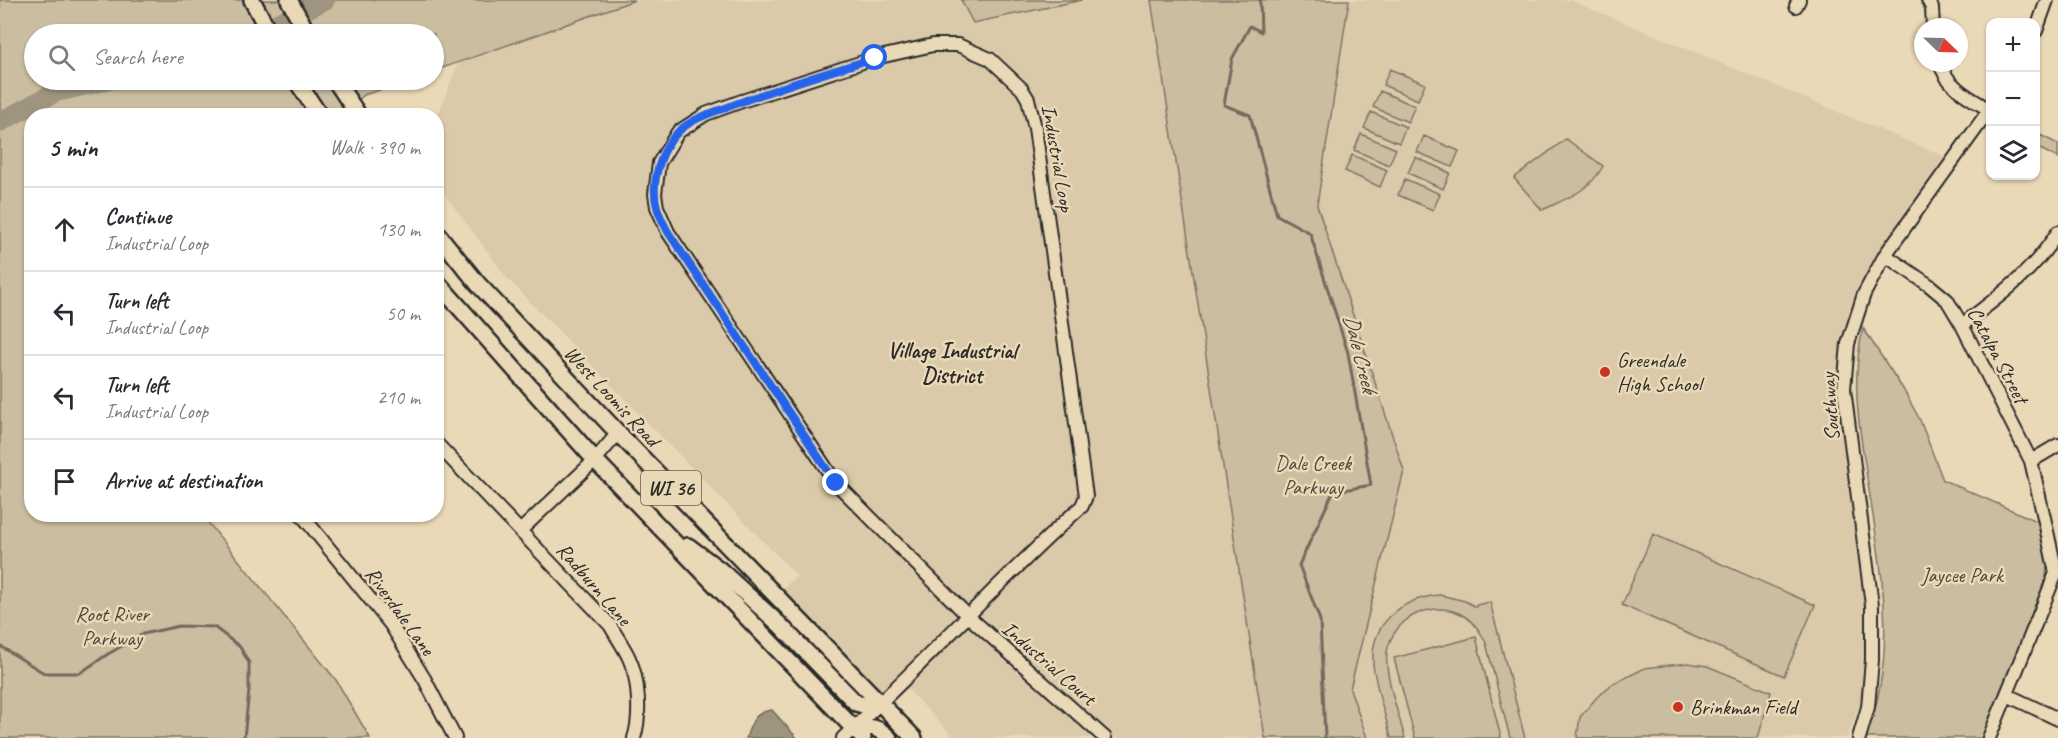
<!DOCTYPE html>
<html lang="en">
<head>
<meta charset="utf-8">
<style>
  :root { --surface:#fff; --page:#f2f2f3; --text:#2b2b33; --muted:#7c7c81; --line:#e1e1e2 }
  body { margin:0; font-family:Caveat,sans-serif; background:var(--page); color:var(--text) }
  .controls { position:absolute; right:18px; top:18px; display:grid; overflow:hidden; border-radius:12px; box-shadow:0 2px 4px #0004 }
  .controls button { width:54px; height:54px; display:grid; place-items:center; padding:0; border:0; border-bottom:2px solid var(--line); background:var(--surface); color:var(--text); font:30px sans-serif }
  .compass { position:absolute; left:1914px; top:18px; width:54px; height:54px; border-radius:50%; background:var(--surface); box-shadow:0 2px 4px #0004; rotate:113deg }
  .stop { position:absolute; width:18px; height:18px; margin:-14px; border:4px solid #2563eb; border-radius:50%; background:#fff }
  .stop.end { background:#2563eb; border-color:#fff; box-shadow:0 2px 6px #0008 }
  .list { margin:0; padding:0; list-style:none }
  h2 { display:flex; justify-content:space-between; align-items:center; height:78px; margin:0; padding:0 24px; font-size:26px }
  h2 small { font-size:20px; font-weight:400; color:var(--muted) }
  .list li { display:grid; grid-template-columns:39px 1fr auto; gap:18px; align-items:center; box-sizing:border-box; height:84px; padding:0 24px; border-top:2px solid var(--line) }
  .list b { display:block; font-size:22px; white-space:nowrap }
  .list p { margin:0; font-size:20px; white-space:nowrap; color:var(--muted) }
  .list em { font-size:20px; font-style:normal; color:var(--muted) }
  .icon { flex:none; width:33px; height:33px; fill:none; stroke:currentColor; stroke-width:2; stroke-linecap:round; stroke-linejoin:round }
  .map { position:relative; flex:none; width:2058px; height:738px; overflow:hidden }
  .search { position:absolute; background:var(--surface); box-shadow:0 2px 4px #0004; left:24px; top:24px; width:420px; height:66px; display:flex; align-items:center; gap:15px; box-sizing:border-box; padding:0 21px; border-radius:33px; color:var(--muted); font-size:22px }
  .panel { position:absolute; background:var(--surface); box-shadow:0 2px 4px #0004; left:24px; top:108px; width:420px; height:414px; border-radius:24px }
  .map>svg:first-child { display:block }
  .built { fill:#dacaaa }
  .green { fill:#cbbda0; stroke:#7b7466; stroke-width:1.5 }
  .water { fill:#9f947f; stroke:#716a5d; stroke-width:1.5 }
  .lines { fill:none; stroke-linecap:round; stroke-linejoin:round }
  .stream { stroke:#716a5d; stroke-width:3 }
  .river { stroke:#9f947f; stroke-width:20 }
  .minor-casing { stroke:#2b2b2b; stroke-width:16 }
  .major-casing { stroke:#2b2b2b; stroke-width:20 }
  .minor { stroke:#ead9b6; stroke-width:12 }
  .major { stroke:#ead9b6; stroke-width:15 }
  .route { stroke:#2563eb; stroke-width:8 }
  .poi-dot { fill:#c8321e; stroke:#ead9b6; stroke-width:2 }
  .labels { text-anchor:middle; stroke-width:5; stroke-linejoin:round; paint-order:stroke }
  .shield { fill:#ead9b6; stroke:#645f55; stroke-width:1.5 }
  .shield-label { font-size:20px; font-weight:bold; fill:#2b2b2b }
  .street-label { font-size:21px; fill:#2b2b2b; stroke:#ead9b6 }
  .poi-label { font-size:21px; fill:#2b2b2b; stroke:#ead9b6; text-anchor:start }
  .park-label { font-size:21px; fill:#4b4842; stroke:#ead9b6 }
  .neighbourhood-label { font-size:22px; font-weight:bold; fill:#2b2b2b; stroke:#ead9b6 }
  .water-label { font-size:22px; font-style:italic; fill:#484540; stroke:#ead9b6 }
</style>
</head>
<body>
<div class="map">
<svg width="2058" height="738" viewBox="0 0 2058 738">
  <rect width="100%" height="100%" fill="#ead9b6"/>
  <filter id="ink" filterUnits="userSpaceOnUse"><feTurbulence type="fractalNoise" baseFrequency=".0167" numOctaves="2"/><feDisplacementMap in="SourceGraphic" scale="12" xChannelSelector="R" yChannelSelector="G"/><feConvolveMatrix kernelMatrix="1 2 1 2 8 2 1 2 1" color-interpolation-filters="sRGB"/></filter>
  <g filter="url(#ink)">
    <!-- built -->
    <path class="built" d="M635,0H961L973,23L1082,0H1151L1265,738H955L901,683L880,703L775,595L797,576L507,278L437,184L436,120L458,63Z
      M1349,0H1570L1946,157L1878,252L1858,286L1850,307L1839,356L1838,388L1840,415L1867,612V647L1864,686L1859,707L1847,738H1367L1350,689L1404,471L1317,205Z"/>
    <!-- green -->
    <path class="green" d="M0,0H635L434,71V34H34V80H410L364,95L341,115L32,116V514L202,515L336,680L370,738H0Z
      M961,0H1082L973,23Z
      M1151,0H1349L1317,205L1404,471L1350,689L1367,738H1265Z
      M1390,69L1425,84L1418,100L1383,85Z
      M1380,91L1415,106L1408,122L1373,107Z
      M1371,112L1406,127L1399,143L1364,128Z
      M2036,133L2058,144V158L2036,147Z
      M1361,134L1396,149L1389,165L1354,150Z
      M1424,136L1459,151L1452,167L1417,152Z
      M1566,139L1603,166C1589,192 1567,198 1542,210L1514,178Z
      M1352,155L1387,170L1380,187L1345,171Z
      M1415,157L1450,173L1443,189L1408,173Z
      M1405,179L1440,194L1433,210L1398,195Z
      M1863,328L1903,389L1920,420L1943,480L2039,522L2047,566L2046,577L2023,640L1982,738H1865C1902,649 1878,555 1865,464C1857,415 1852,376 1863,328Z
      M1653,534L1815,605L1784,676L1622,605Z
      M1440,595L1465,601L1476,607V605L1490,602L1525,738H1510L1486,643C1481,633 1476,624 1466,617C1436,597 1393,616 1387,652C1384,673 1399,716 1405,738H1391C1385,714 1376,689 1373,664C1370,623 1402,598 1440,595Z
      M1476,637L1501,738H1415L1394,658Z
      M1688,663L1707,666L1771,692L1758,738H1577L1580,717L1597,697L1611,685L1645,668Z"/>
    <!-- water -->
    <path class="water" d="M772,710L797,738H746C751,723 754,712 772,710Z"/>
    <g class="lines">
      <!-- stream -->
      <path class="stream" d="M1260,0L1261,32L1250,26L1232,59L1224,105L1250,115L1277,215L1310,233L1348,353L1371,485L1333,492L1299,565L1320,620L1325,738
        M0,646L44,673H80L108,654L143,634L179,626L214,627L240,647L249,663V691L244,738"/>
      <!-- river -->
      <path class="river" d="M255,34L325,0
        M0,122L56,92L109,80"/>
      <!-- minor casing -->
      <g class="minor-casing">
        <path id="minor" d="M1928,0L1932,8L1933,27
          M1796,6L1799,0
          M2036,31L2047,0
          M1940,63C1947,87 1970,98 1990,110
          M1885,255L1929,285L1947,300L1962,325L2031,461L2045,522L2056,573L1989,738
          M1962,325C2001,295 2031,274 2058,232
          M436,443L610,625C616,636 624,647 629,658C639,679 641,717 634,738
          M2031,461L2058,445
          M301,514L391,625L425,680L455,738
          M521,530L595,460L618,433
          M2007,695L2058,719
          M843,738C925,663 999,580 1082,506L1086,496L1035,128L1028,99L1022,89L990,59L958,45H933L875,58L742,101L706,114L678,132L659,163L655,194L657,207L668,232L836,483L968,616L1105,738
          M1859,738L1868,707L1872,660V605L1844,389L1848,344L1864,294L1885,255L1990,109"/>
      </g>
      <!-- major casing -->
      <g class="major-casing">
        <path id="major" d="M252,0L270,34
          M289,0L308,34
          M296,80L320,116
          M335,80L359,116
          M436,232L478,284L618,433L914,738
          M436,281L595,460L863,738
          M688,546L720,570L780,625L856,703L867,706L880,703
          M854,728C870,726 877,726 889,738"/>
      </g>
      <!-- minor -->
      <use href="#minor" class="minor"/>
      <!-- major -->
      <use href="#major" class="major"/>
    </g>
  </g>
  <g class="lines" filter="url(#ink)">
    <!-- route -->
    <path class="route" d="M836,483L668,232C664,224 659,215 657,207C650,183 661,148 679,131C693,118 711,113 728,107C776,88 826,73 875,58"/>
  </g>
  <!-- markers -->
  <g class="poi-dot">
    <circle cx="1605" cy="372" r="6"/>
    <circle cx="1678" cy="707" r="6"/>
  </g>
  <g class="labels">
    <!-- shield labels -->
    <rect class="shield" x="641" y="471" width="60" height="34" rx="4.5"/>
    <g class="shield-label">
      <text x="671" y="495">WI 36</text>
    </g>
    <!-- street labels -->
    <g class="street-label">
      <text transform="translate(1058 158) rotate(80)" y="7">Industrial Loop</text>
      <text transform="translate(1998 355) rotate(62)" y="7">Catalpa Street</text>
      <text transform="translate(612 396) rotate(47)" y="7">West Loomis Road</text>
      <text transform="translate(1830 407) rotate(-94)" y="7">Southway</text>
      <text transform="translate(594 584) rotate(49)" y="7">Radburn Lane</text>
      <text transform="translate(400 611) rotate(54)" y="7">Riverdale Lane</text>
      <text transform="translate(1049 663) rotate(41)" y="7">Industrial Court</text>
    </g>
    <!-- poi labels -->
    <g class="poi-label">
      <text x="1617" y="367">Greendale<tspan x="1617" dy="24">High School</tspan></text>
      <text x="1690" y="714">Brinkman Field</text>
    </g>
    <!-- park labels -->
    <g class="park-label">
      <text x="1313" y="470">Dale Creek<tspan x="1313" dy="24">Parkway</tspan></text>
      <text x="1962" y="582">Jaycee Park</text>
      <text x="112" y="621">Root River<tspan x="112" dy="24">Parkway</tspan></text>
    </g>
    <!-- neighbourhood labels -->
    <g class="neighbourhood-label">
      <text x="952" y="358">Village Industrial<tspan x="952" dy="25">District</tspan></text>
    </g>
    <!-- water labels -->
    <g class="water-label">
      <text transform="translate(1361 353) rotate(76)" y="8">Dale Creek</text>
    </g>
  </g>
</svg>
<div class="controls">
<button>+</button>
<button>−</button>
<button><svg class="icon" aria-label="layers" viewBox="0 0 24 24"><path d="M12 4l9 5-9 5-9-5zM3 14l9 5 9-5"/></svg></button>
</div>
<svg class="compass" viewBox="-18 -18 36 36"><path d="M0-13l5 13h-10z" fill="#e53935"/><path d="M0 13l5-13h-10z" fill="#7c7c81"/></svg>
<div class="stop" style="left:875px;top:58px"></div>
<div class="stop end" style="left:836px;top:483px"></div>
<div class="search"><svg class="icon" aria-label="search" viewBox="0 0 24 24"><circle cx="10" cy="10" r="6"/><path d="M15 15l6 6"/></svg>Search here</div>
<section class="panel">
<h2>5 min<small>Walk · 390 m</small></h2>
<ul class="list">
<li><svg class="icon" aria-label="ahead" viewBox="0 0 24 24"><path d="M12 20V5M6 11l6-6 6 6"/></svg><div><b>Continue</b><p>Industrial Loop</p></div><em>130 m</em></li>
<li><svg class="icon" aria-label="left" viewBox="0 0 24 24"><path d="M17 20v-9H6M10 6l-5 5 5 5"/></svg><div><b>Turn left</b><p>Industrial Loop</p></div><em>50 m</em></li>
<li><svg class="icon" aria-label="left" viewBox="0 0 24 24"><path d="M17 20v-9H6M10 6l-5 5 5 5"/></svg><div><b>Turn left</b><p>Industrial Loop</p></div><em>210 m</em></li>
<li><svg class="icon" aria-label="arrive" viewBox="0 0 24 24"><path d="M6 21V4h12l-3 4 3 4H6"/></svg><div><b>Arrive at destination</b></div></li>
</ul>
</section>
</div>
</body>
</html>
